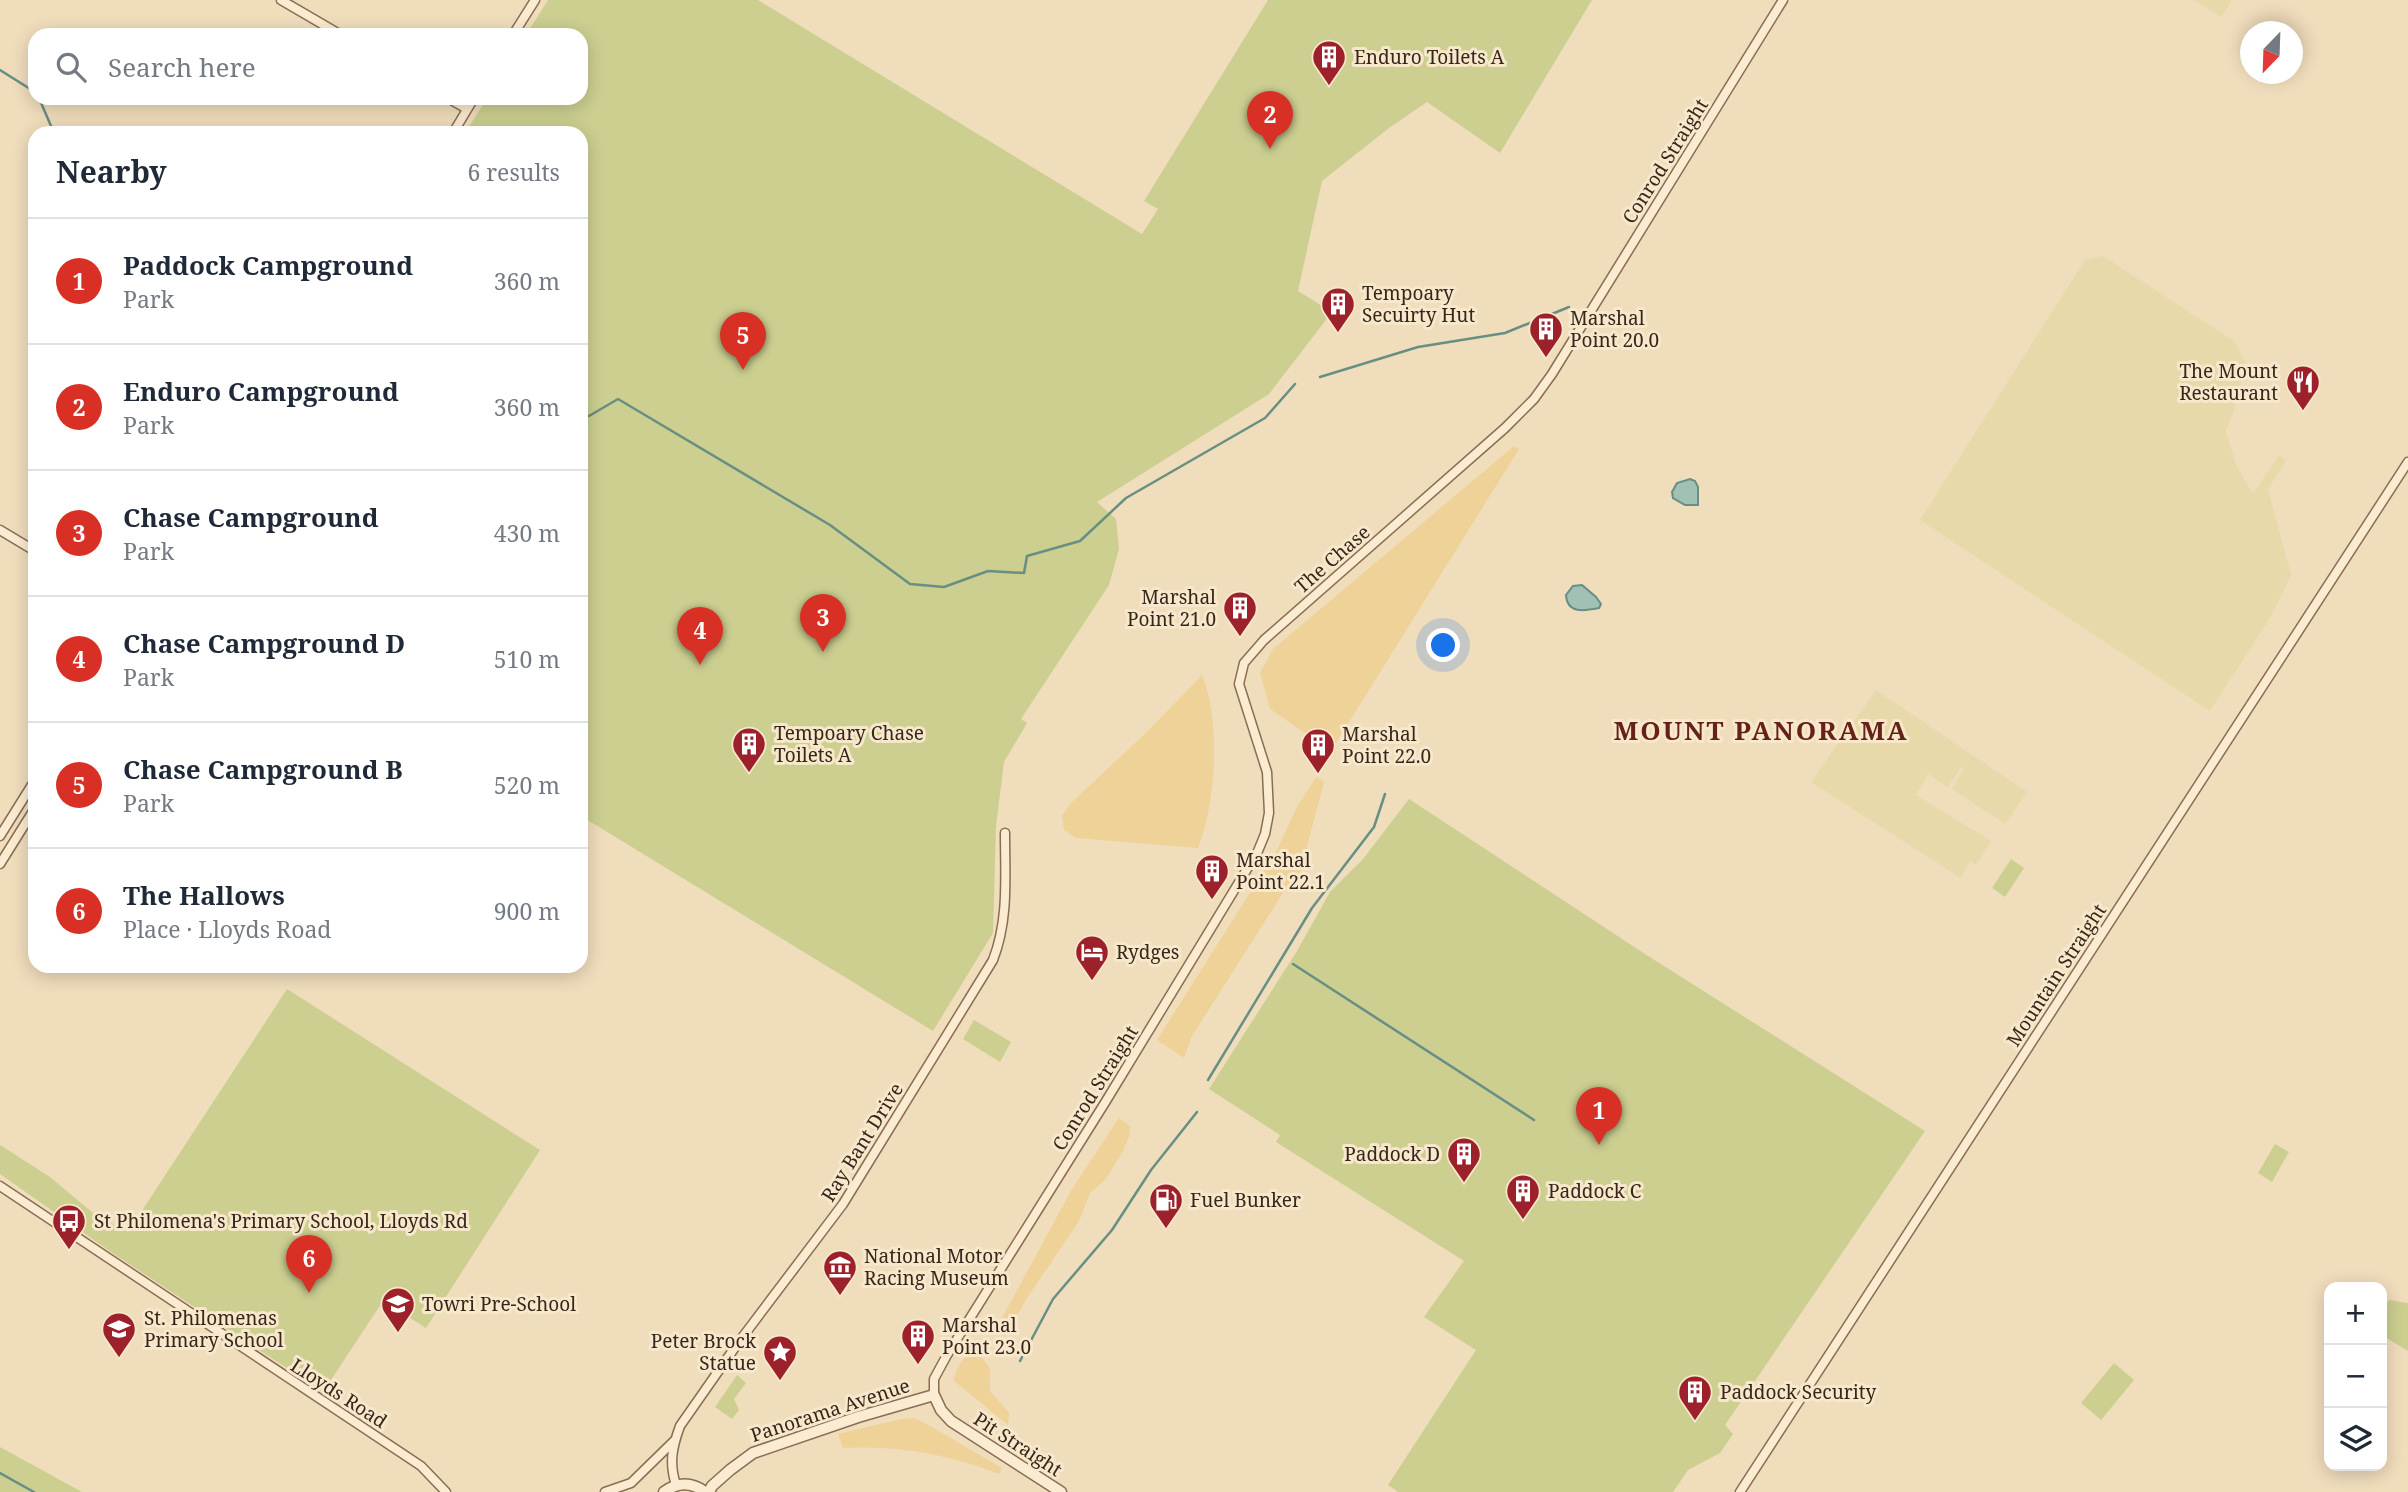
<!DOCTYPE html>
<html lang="en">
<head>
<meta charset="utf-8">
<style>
  :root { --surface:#fff; --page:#f2f2f3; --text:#1f2937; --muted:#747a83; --line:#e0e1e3; --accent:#d93025 }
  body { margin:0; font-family:"Noto Serif",serif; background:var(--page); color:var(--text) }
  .controls { position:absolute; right:21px; bottom:21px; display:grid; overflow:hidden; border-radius:14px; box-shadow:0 4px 18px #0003 }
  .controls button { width:63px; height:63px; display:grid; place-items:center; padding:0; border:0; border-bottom:2px solid var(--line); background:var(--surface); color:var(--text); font:35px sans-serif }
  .compass { position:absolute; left:2240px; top:21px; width:63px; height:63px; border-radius:50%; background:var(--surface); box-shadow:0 4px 18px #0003; rotate:203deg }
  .you { position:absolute; left:1444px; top:646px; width:24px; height:24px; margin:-18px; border:5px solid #fff; border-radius:50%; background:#1a73e8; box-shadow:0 0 0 10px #1a73e833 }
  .badge { display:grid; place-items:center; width:46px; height:46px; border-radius:50%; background:var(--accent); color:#fff; font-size:23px; font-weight:700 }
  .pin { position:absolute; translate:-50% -58px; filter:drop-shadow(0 2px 4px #0008) }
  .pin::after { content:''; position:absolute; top:37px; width:24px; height:21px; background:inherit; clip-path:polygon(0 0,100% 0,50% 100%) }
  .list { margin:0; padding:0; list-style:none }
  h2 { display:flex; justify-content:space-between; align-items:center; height:91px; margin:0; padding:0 28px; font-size:30px }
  h2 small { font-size:23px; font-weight:400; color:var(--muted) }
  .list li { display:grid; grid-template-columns:46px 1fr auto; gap:21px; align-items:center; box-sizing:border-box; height:126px; padding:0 28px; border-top:2px solid var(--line) }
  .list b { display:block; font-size:26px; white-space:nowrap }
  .list p { margin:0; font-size:23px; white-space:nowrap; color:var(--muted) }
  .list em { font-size:23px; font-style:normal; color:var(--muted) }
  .icon { flex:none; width:38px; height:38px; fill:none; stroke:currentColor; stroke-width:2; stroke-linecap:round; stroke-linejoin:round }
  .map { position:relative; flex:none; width:2408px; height:1492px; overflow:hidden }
  .search { position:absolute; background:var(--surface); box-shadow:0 4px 18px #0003; left:28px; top:28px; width:560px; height:77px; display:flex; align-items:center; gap:18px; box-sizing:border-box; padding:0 24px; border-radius:21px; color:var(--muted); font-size:26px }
  .panel { position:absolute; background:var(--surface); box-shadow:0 4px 18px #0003; left:28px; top:126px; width:560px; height:847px; border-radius:21px }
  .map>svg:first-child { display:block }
  .farmland { fill:#e7d9a9 }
  .green { fill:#cccf90 }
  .sand { fill:#efd297 }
  .water { fill:#a1c1b5; stroke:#688f83; stroke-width:2 }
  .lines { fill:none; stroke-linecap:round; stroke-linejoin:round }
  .stream { stroke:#688f83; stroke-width:2.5 }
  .minor-casing { stroke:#896d55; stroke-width:11 }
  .tertiary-casing { stroke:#896d55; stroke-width:13 }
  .minor { stroke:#fbebd0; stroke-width:8 }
  .tertiary { stroke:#fbebd0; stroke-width:10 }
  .labels { text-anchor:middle; stroke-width:6; stroke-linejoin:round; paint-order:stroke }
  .poi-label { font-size:19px; fill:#37271b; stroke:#f7e8cc; text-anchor:start }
  .street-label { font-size:19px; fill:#37271b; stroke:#f7e8cc }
  .district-label { font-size:26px; font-weight:bold; letter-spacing:2px; fill:#672217; stroke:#f7e8cc }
</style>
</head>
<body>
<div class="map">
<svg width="2408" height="1492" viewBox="0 0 2408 1492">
  <rect width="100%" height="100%" fill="#f0ddbc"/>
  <!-- farmland -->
  <path class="farmland" d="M2194,0H2232L2221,17Z
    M2103,256L2235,342L2245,362L2233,413L2226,431L2236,465L2253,494L2279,455L2286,461L2268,489L2291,575L2271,616L2210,711L1920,520L2085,260Z
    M1876,690L2027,792L2005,824L1952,789L1964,769L1961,767L1948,787L1928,774L1916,795L1991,841L1976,865L1970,861L1961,878L1811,782Z"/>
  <!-- green -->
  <path class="green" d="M548,0H758L1142,234L1158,209L1144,201L1268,0H1592L1500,153L1427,102L1389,128L1322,181L1298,291L1332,312L1269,394L1097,502L1116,519L1119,549L1109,585L1021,719L1027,723L1004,762L996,826L993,933L933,1031L581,816V133H465L487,98H581V35H526Z
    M1409,799L1645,954L1925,1131L1725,1425L1733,1434L1720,1453L1688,1470L1673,1492H1398L1388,1485L1476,1350L1424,1317L1464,1261L1276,1142L1280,1135L1209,1089L1297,951L1330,892L1363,859Z
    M2011,859L2024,868L2005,897L1992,888Z
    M287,989L540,1150L426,1328L383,1301L323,1392L114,1254L0,1174V1145L50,1177L93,1213L128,1232Z
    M974,1020L1011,1042L1000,1062L963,1039Z
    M2275,1144L2289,1152L2272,1182L2258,1173Z
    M2389,1300L2408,1303V1351L2382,1335V1312Z
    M2114,1363L2134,1380L2101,1420L2081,1403Z
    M737,1375L746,1383L734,1399L739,1410L732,1419L715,1407Z
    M0,1447L82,1492H0Z"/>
  <!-- sand -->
  <path class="sand" d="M1514,446L1519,449L1331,751L1270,709L1260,673L1273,649Z
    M1202,675C1221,719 1216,804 1198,848L1076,838L1064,830L1062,816L1071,803L1148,731Z
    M1316,777L1324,782L1300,873L1283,893L1192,1036L1184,1058L1157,1040L1277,850L1297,807Z
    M1119,1118L1130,1126L1129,1137L1122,1153L1105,1180L1090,1193L1079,1221L1027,1298L1005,1336L995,1331L1072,1189Z
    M972,1347L977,1350L990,1369V1391L1009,1413L1008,1425L953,1380L958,1367Z
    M913,1418L925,1423L1002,1468L999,1474C948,1454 898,1445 843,1448L838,1434L901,1419Z"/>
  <!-- water -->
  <path class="water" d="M1690,479L1695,481L1698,487V505H1685L1673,498L1672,492L1677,483Z
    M1582,585L1596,597L1601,604L1599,608C1584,611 1567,614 1566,595L1573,586Z"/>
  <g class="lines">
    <!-- stream -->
    <path class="stream" d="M0,70L35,92
      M39,98L54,133
      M1320,377L1418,347L1505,333L1569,307
      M581,414L589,416L618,399L830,525L910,584L944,587L988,571L1024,573L1027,556L1080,541L1126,498L1265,418L1295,384
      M1293,964L1534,1120
      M1208,1080L1312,908L1374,827L1385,794
      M1020,1361L1053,1299L1112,1230L1151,1170L1197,1112
      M0,1473L34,1492"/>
    <!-- minor casing -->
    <g class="minor-casing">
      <path id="minor" d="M281,0L341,35
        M513,35L535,0
        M448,98L467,109
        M453,133L474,98
        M0,530L35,551
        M0,836L35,780
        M0,864L35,808
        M0,1186L421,1466L446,1492
        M934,1395V1379L947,1355L1106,1101L1258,851L1265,834L1269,813L1267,772L1239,684L1244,663L1264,640L1505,428L1534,399L1552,374L1783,0
        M676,1485C669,1463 672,1448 680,1426L738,1343L843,1204L993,960C1009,919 1005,876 1005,833
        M605,1492L631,1483L675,1440
        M1740,1492L2408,462"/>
    </g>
    <!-- tertiary casing -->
    <g class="tertiary-casing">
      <path id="tertiary" d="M664,1492C677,1482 692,1482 705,1492
        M709,1492L712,1486L730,1470L753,1453L858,1417L934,1395L941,1410L951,1421L1061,1492"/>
    </g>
    <!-- minor -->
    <use href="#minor" class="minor"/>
    <!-- tertiary -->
    <use href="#tertiary" class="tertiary"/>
  </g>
  <!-- icons -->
  <defs>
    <g id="building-pin" transform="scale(1.75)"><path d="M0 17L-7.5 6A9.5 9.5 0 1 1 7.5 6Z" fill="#9c212a" stroke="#f7e8cc"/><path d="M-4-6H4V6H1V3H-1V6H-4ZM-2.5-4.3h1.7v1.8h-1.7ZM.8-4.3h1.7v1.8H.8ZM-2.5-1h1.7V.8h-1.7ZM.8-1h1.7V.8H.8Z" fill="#fff"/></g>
    <g id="restaurant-pin" transform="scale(1.75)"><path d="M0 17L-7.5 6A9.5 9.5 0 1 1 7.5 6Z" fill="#9c212a" stroke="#f7e8cc"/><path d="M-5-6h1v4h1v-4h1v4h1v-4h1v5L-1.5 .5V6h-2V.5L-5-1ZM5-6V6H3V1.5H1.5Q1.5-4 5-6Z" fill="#fff"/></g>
    <g id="hotel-pin" transform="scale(1.75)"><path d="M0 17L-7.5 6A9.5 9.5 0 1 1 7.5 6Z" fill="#9c212a" stroke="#f7e8cc"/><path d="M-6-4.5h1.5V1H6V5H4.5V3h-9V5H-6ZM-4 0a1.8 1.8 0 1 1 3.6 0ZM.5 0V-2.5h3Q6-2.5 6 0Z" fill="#fff"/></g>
    <g id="fuel-pin" transform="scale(1.75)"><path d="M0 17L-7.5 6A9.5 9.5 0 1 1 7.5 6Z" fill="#9c212a" stroke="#f7e8cc"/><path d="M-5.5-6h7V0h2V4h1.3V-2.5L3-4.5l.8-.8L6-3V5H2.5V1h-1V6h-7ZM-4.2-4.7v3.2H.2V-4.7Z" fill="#fff"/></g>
    <g id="bus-pin" transform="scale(1.75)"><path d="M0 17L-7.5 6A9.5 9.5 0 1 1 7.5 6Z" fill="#9c212a" stroke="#f7e8cc"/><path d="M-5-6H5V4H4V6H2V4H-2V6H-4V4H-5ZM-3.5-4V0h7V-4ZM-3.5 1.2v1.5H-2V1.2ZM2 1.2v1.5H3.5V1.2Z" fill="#fff"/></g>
    <g id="museum-pin" transform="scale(1.75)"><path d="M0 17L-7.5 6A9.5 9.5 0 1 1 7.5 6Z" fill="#9c212a" stroke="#f7e8cc"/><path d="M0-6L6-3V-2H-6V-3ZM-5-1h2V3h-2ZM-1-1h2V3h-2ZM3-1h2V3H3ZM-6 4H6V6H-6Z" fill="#fff"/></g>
    <g id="school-pin" transform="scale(1.75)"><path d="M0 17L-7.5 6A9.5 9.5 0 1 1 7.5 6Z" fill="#9c212a" stroke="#f7e8cc"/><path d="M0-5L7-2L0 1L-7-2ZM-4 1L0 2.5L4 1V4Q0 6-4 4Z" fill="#fff"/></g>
    <g id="sight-pin" transform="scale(1.75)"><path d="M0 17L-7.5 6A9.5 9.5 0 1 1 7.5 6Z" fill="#9c212a" stroke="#f7e8cc"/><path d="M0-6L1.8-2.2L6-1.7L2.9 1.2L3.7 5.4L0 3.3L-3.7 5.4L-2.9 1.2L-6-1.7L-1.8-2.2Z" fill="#fff"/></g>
  </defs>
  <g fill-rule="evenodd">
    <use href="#building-pin" x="1329" y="57"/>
    <use href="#building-pin" x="1338" y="304"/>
    <use href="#building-pin" x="1546" y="329"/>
    <use href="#restaurant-pin" x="2303" y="382"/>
    <use href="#building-pin" x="1240" y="608"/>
    <use href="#building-pin" x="749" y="744"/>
    <use href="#building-pin" x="1318" y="745"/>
    <use href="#building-pin" x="1212" y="871"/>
    <use href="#hotel-pin" x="1092" y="952"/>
    <use href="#building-pin" x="1464" y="1154"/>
    <use href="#building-pin" x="1523" y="1191"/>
    <use href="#fuel-pin" x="1166" y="1200"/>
    <use href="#bus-pin" x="69" y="1221"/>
    <use href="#museum-pin" x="840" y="1267"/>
    <use href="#school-pin" x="398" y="1304"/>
    <use href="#school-pin" x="119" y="1329"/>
    <use href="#building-pin" x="918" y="1336"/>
    <use href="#sight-pin" x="780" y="1352"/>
    <use href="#building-pin" x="1695" y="1392"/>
  </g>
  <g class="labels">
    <!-- poi labels -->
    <g class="poi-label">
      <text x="1354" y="64">Enduro Toilets A</text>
      <text x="1362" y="300">Tempoary<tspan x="1362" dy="22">Secuirty Hut</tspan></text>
      <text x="1570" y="325">Marshal<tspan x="1570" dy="22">Point 20.0</tspan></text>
      <text x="2278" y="378" text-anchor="end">The Mount<tspan x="2278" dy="22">Restaurant</tspan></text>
      <text x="1216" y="604" text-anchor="end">Marshal<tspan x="1216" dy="22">Point 21.0</tspan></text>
      <text x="774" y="740">Tempoary Chase<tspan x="774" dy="22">Toilets A</tspan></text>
      <text x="1342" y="741">Marshal<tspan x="1342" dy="22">Point 22.0</tspan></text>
      <text x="1236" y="867">Marshal<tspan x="1236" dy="22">Point 22.1</tspan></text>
      <text x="1116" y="959">Rydges</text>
      <text x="1440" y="1161" text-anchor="end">Paddock D</text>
      <text x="1548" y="1198">Paddock C</text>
      <text x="1190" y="1207">Fuel Bunker</text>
      <text x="94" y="1228">St Philomena's Primary School, Lloyds Rd</text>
      <text x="864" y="1263">National Motor<tspan x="864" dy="22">Racing Museum</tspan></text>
      <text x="422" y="1311">Towri Pre-School</text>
      <text x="144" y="1325">St. Philomenas<tspan x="144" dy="22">Primary School</tspan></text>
      <text x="942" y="1332">Marshal<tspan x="942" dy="22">Point 23.0</tspan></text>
      <text x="756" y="1348" text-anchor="end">Peter Brock<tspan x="756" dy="22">Statue</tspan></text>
      <text x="1720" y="1399">Paddock Security</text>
    </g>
    <!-- street labels -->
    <g class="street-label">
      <text transform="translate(1665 161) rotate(-58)" y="7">Conrod Straight</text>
      <text transform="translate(1332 559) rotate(-41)" y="7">The Chase</text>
      <text transform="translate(2056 975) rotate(-57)" y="7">Mountain Straight</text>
      <text transform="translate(1095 1088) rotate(-58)" y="7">Conrod Straight</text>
      <text transform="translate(862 1142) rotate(-58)" y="7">Ray Bant Drive</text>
      <text transform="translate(339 1393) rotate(33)" y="7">Lloyds Road</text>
      <text transform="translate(830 1410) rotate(-18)" y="7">Panorama Avenue</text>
      <text transform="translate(1018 1444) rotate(33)" y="7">Pit Straight</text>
    </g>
    <!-- district labels -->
    <g class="district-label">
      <text x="1761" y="740">MOUNT PANORAMA</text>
    </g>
  </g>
</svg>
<div class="controls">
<button>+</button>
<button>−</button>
<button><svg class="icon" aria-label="layers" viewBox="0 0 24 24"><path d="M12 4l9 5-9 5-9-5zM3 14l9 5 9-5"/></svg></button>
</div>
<svg class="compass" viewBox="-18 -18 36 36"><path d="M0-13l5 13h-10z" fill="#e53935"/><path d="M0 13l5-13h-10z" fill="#747a83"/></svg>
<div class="you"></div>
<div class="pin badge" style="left:1599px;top:1145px">1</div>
<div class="pin badge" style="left:1270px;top:149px">2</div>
<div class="pin badge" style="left:823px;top:652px">3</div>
<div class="pin badge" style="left:700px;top:665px">4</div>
<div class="pin badge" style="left:743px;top:370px">5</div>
<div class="pin badge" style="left:309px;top:1293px">6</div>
<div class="search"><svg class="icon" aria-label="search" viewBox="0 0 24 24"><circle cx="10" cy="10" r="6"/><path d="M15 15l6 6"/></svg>Search here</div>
<section class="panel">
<h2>Nearby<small>6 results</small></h2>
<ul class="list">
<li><span class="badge">1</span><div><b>Paddock Campground</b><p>Park</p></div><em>360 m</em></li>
<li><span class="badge">2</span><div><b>Enduro Campground</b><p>Park</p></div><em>360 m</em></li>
<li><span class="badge">3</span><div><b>Chase Campground</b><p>Park</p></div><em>430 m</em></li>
<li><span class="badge">4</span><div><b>Chase Campground D</b><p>Park</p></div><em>510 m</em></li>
<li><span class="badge">5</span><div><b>Chase Campground B</b><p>Park</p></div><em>520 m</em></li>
<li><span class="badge">6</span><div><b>The Hallows</b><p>Place · Lloyds Road</p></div><em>900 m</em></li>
</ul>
</section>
</div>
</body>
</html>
